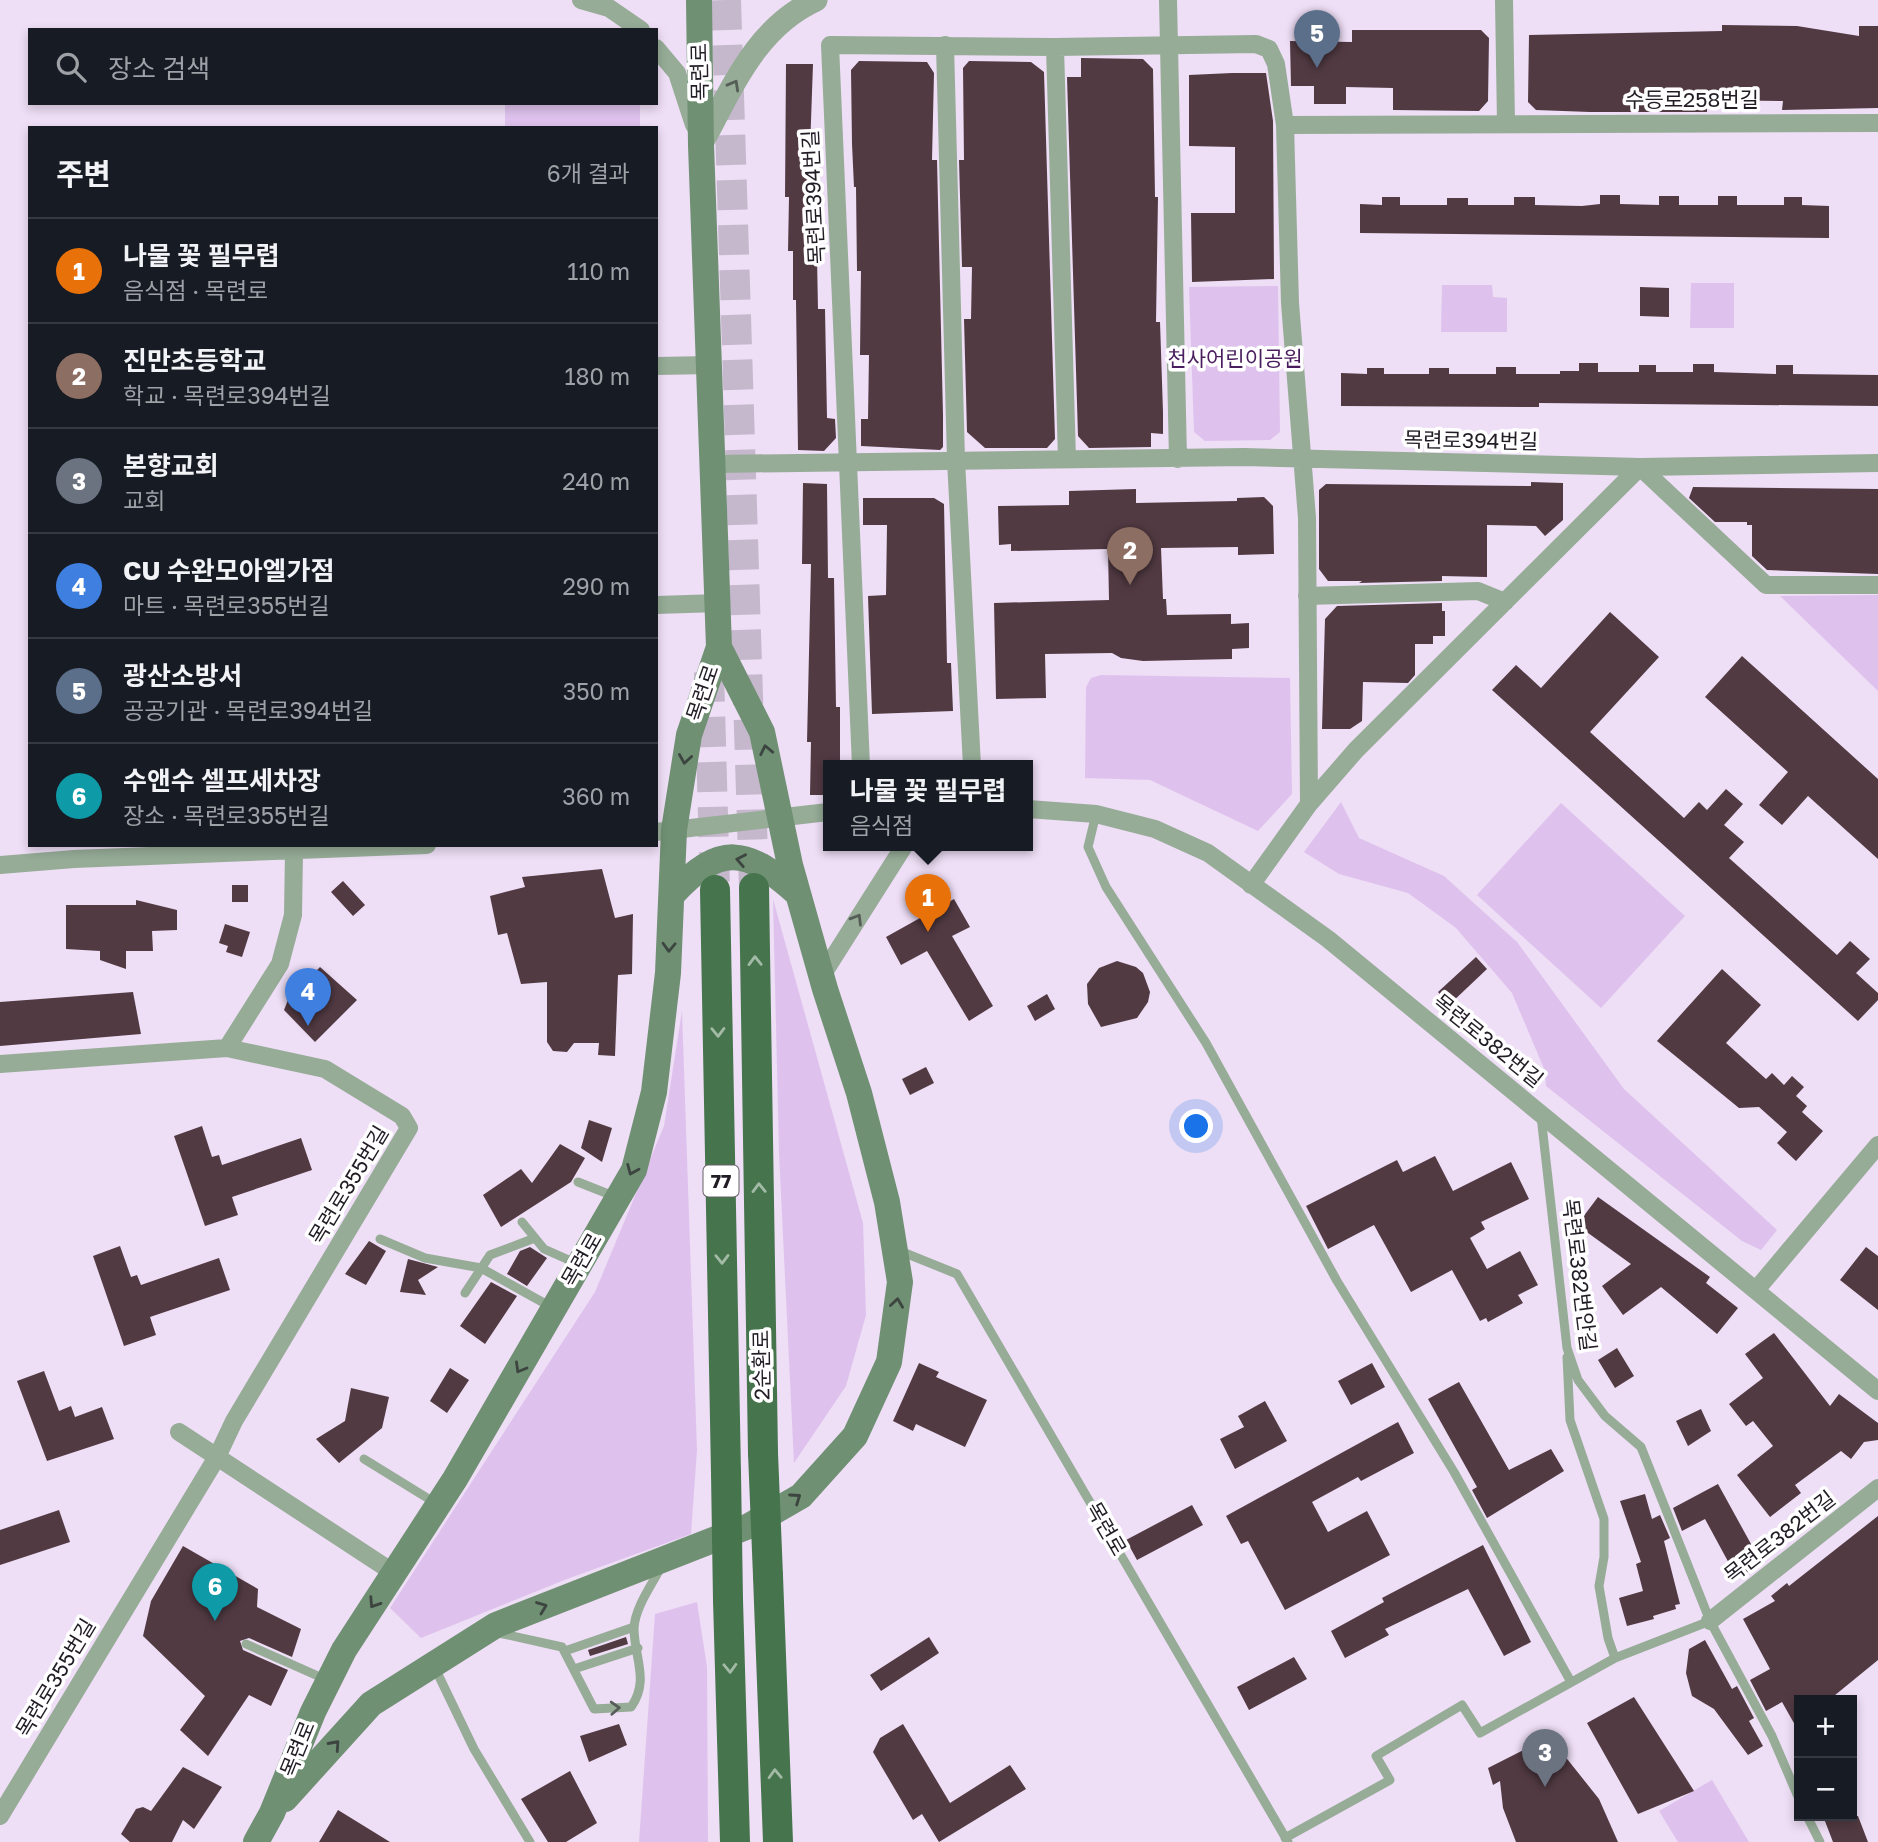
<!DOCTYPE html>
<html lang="ko">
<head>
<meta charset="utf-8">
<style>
  :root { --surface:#171b24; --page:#20242c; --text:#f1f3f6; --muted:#9ea1a6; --line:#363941; --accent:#d93025 }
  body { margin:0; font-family:"Golos Text","Noto Sans KR",sans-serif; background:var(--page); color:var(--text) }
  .controls { position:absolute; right:21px; bottom:21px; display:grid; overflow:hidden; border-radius:0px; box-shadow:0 4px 10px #0003 }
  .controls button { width:63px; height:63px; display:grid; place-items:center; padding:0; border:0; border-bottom:2px solid var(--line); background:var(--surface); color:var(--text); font:35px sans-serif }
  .you { position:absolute; left:1197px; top:1127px; width:24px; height:24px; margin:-18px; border:5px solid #fff; border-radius:50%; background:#1a73e8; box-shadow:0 0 0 10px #1a73e833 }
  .badge { display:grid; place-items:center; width:46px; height:46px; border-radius:50%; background:var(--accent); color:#fff; font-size:23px; font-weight:700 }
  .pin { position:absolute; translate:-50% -58px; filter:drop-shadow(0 2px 4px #0008) }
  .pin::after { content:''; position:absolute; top:37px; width:24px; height:21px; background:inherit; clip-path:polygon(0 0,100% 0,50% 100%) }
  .popup { position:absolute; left:823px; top:760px; width:210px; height:91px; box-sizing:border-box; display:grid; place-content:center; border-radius:0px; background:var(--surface); filter:drop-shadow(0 2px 5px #0005); font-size:23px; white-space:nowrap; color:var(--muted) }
  .popup b { font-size:26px; color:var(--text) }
  .popup::after { content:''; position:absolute; left:50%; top:100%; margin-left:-14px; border:14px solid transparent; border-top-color:var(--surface) }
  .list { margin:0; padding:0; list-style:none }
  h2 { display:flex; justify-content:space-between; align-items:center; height:91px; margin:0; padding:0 28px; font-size:30px }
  h2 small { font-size:23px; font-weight:400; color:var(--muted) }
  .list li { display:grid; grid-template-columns:46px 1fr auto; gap:21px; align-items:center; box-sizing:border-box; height:105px; padding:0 28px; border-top:2px solid var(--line) }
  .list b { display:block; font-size:26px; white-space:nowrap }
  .list p { margin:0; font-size:23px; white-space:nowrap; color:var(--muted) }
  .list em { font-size:23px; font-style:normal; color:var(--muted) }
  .icon { flex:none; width:38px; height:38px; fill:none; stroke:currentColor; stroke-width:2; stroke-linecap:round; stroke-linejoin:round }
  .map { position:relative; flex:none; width:1878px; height:1842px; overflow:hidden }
  .search { position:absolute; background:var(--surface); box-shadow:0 4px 10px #0003; left:28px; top:28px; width:630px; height:77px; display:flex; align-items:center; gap:18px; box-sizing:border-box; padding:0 24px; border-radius:0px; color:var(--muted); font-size:26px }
  .panel { position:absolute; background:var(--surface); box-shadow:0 4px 10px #0003; left:28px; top:126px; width:630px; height:721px; border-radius:0px }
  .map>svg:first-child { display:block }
  .green { fill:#dec2ed }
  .building { fill:#523a43 }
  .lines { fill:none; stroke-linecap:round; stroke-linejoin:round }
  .trunk-tunnel { stroke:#c5b7cc; stroke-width:30; stroke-dasharray:30 15; stroke-linecap:butt }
  .service { stroke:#96ac97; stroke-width:9 }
  .minor { stroke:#96ac97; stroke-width:18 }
  .tertiary { stroke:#96ac97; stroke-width:23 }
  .secondary { stroke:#6f9072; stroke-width:26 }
  .trunk { stroke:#46744c; stroke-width:30 }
  .trunk-bridge { stroke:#46744c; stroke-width:30 }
  .oneway { stroke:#565d58 }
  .oneway2 { stroke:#3d4540 }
  .oneway3 { stroke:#a2baa6 }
  .labels { text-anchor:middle; stroke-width:7; stroke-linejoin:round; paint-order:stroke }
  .shield { fill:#fff; stroke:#646066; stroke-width:2 }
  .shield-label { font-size:19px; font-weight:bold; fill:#221c25 }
  .street-label { font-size:21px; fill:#221c25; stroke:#fff }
  .park-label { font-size:21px; fill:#4a1d5e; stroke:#fff }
</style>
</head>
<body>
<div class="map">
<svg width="1878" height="1842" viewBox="0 0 1878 1842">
  <rect width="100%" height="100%" fill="#eedef6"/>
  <!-- green -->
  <path class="green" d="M505,103H640V128H505Z
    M1691,283H1734V328H1690Z
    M1442,285H1492L1493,297L1507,298V332H1441Z
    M1278,286L1280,432L1270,440L1205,441L1194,432L1189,287Z
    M1878,595V691L1780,596Z
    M1101,675L1290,678L1292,794L1258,831L1150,780L1085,778L1086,687L1091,678Z
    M1341,802L1359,838L1444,876L1517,942L1624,1089L1777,1230L1761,1250L1742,1241L1546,1086L1545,1071L1512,993L1456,928L1408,893L1339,874L1304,852Z
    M1561,803L1685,916L1601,1008L1477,895Z
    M773,899L863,1223L866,1315L846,1386L794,1463L779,1153Z
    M682,1011L697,1450L691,1534L567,1579L421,1638L390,1608L595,1292L664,1126Z
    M697,1602L707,1667L708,1842H639L655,1614Z
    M1712,1780L1749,1842H1678L1659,1811Z"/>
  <!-- building -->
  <path class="building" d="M1722,25L1797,26L1859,36V26H1878V108L1782,110L1783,101L1707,100V112H1590L1536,110L1528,102L1529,35L1722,31Z
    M1352,30H1481L1489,38L1488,101L1479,111L1393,110V88L1346,87V104H1314V86H1291L1290,41L1352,42Z
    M1081,58L1143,59L1153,69L1155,197H1158L1156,322H1160L1163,412V434L1151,433V447L1089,448L1078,436L1067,77H1081Z
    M859,61L927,62L934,73L932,160H937L943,415V447L940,450L861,446V419H868L869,355H860L861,271H857L856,187H854L852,144L851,70Z
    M969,61L1031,62L1044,72L1055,439L1047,448H985L967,432L964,319H971L972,267H962L959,160H964L963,68Z
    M786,64H813L808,206H816L818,309H825L827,418L835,419L836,438L824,451L798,450L796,300H793V251H788L789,197H785Z
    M1232,73H1266L1273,121L1274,279L1192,282L1191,213H1235V147L1189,146V75Z
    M1600,195H1620V204L1659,205V196H1679V205H1718V196H1737V205H1784V197H1802V205L1829,206V238L1360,233V204L1382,205V197H1400V205H1447V198H1468V205H1514V197H1535V205L1582,206L1600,204Z
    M1640,287L1669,288V317L1640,316Z
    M1579,363H1598V372H1639V365H1656V372H1693V364H1714V372L1776,374V365H1793V374L1878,375V406L1539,403V407L1341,406V373L1367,374V368H1384V374H1429V368H1449V374H1496V367H1516V374H1560V371H1579Z
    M1531,482L1563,483V520L1545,536L1536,526L1487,525V577L1442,576V581L1359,583L1362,581H1328L1319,569V490L1326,484L1531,486Z
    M803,483L827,484L828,578H834L836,707H840V766H828V795H810L811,742H807L811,564H802Z
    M1693,487L1878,489V574L1767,570L1752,556V525H1747V522H1715L1689,498Z
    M1136,489V503L1237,501V498L1264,497L1273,506L1274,554L1238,555V547L1161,548L1163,599H1166L1167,615L1231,614V624L1249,623V648L1232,649V659L1143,661L1121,658L1112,653L1045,654L1046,698L996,699L994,603L1109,600L1108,549L1011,551V544L999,545L998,506L1069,505V491Z
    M863,498H934L944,504L947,663H951L953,711L872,714L868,596L886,595L887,525H863Z
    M1442,603V611H1445V636H1433V644H1415V675L1408,683L1363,682L1362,721L1350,729H1322L1325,619L1337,606Z
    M1610,612L1659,657L1590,732L1684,818L1699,802L1707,810L1726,789L1743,804L1724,825L1744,842L1729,858L1837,955L1850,941L1870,959L1856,973L1878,993V1000L1858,1021L1492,690L1516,665L1541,688Z
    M1742,656L1878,779V859L1808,796L1782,825L1759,805L1788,772L1705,697Z
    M602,869L615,918L633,914L632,974L618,975L615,1056L598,1055L599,1043H574L567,1052L553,1051L547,1042V982L521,984L507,933L498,935L490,896L525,887L522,877Z
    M343,881L365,905L353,916L331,892Z
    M232,885H248V902H232Z
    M954,899L970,927L952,936L993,1006L969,1021L927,951L901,965L886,937Z
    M136,900L177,910V930L152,931L153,951H126V969L100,960V951L66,949V905H136Z
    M225,924L250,932L242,957L226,952L228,946L219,943Z
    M1476,957L1487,969L1449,1005L1438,992Z
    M1117,961L1136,967L1143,973L1150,992L1148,1002L1137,1018L1101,1027L1088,1004L1087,984L1099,968Z
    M320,967L357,1000L315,1042L284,1010L288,1000Z
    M1722,969L1761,1005L1726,1043L1766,1079L1772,1073L1784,1085L1792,1076L1804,1087L1796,1096L1807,1106L1802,1112L1823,1131L1796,1161L1777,1143L1787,1132L1759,1107L1739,1108L1657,1041Z
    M133,992L141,1034L0,1046V1002Z
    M1047,994L1055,1009L1035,1021L1027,1006Z
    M926,1067L934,1083L910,1095L902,1079Z
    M589,1120L612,1128L602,1162L581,1148Z
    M202,1126L212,1157L219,1155L222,1165L301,1138L312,1170L232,1197L238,1215L205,1226L174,1136Z
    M560,1144L585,1158L571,1182L501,1227L483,1195L521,1169L532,1183Z
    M1435,1156L1453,1191L1511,1162L1529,1199L1481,1222L1485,1229L1470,1238L1487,1269L1520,1251L1538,1285L1518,1295L1523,1303L1488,1322L1486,1318L1480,1321L1452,1270L1411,1292L1374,1225L1328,1249L1306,1206L1397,1160L1403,1172Z
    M1598,1197L1710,1277L1706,1283L1738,1308L1717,1334L1661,1287L1623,1315L1602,1286L1631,1264L1577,1225Z
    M369,1241L386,1251L366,1285L345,1274Z
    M120,1246L131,1277L137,1275L141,1285L219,1258L230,1290L150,1317L156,1335L124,1346L93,1256Z
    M530,1247L547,1258L527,1286L507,1274L520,1251Z
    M1866,1247L1878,1256V1310L1840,1280Z
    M408,1259L438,1267L418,1280L426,1295L400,1292Z
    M491,1282L517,1296L485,1344L460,1326Z
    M1774,1333L1830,1406L1839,1394L1878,1423V1440L1864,1442L1851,1459L1841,1451L1795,1485L1801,1493L1770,1517L1737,1475L1773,1446L1753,1421L1746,1426L1729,1404L1763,1378L1745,1354Z
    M1617,1348L1634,1376L1615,1388L1598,1360Z
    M919,1363L939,1372L936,1377L987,1400L965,1447L916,1424L913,1431L893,1421Z
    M1372,1363L1385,1387L1351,1405L1338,1381Z
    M450,1368L469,1380L447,1413L430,1401Z
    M44,1371L59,1411L71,1406L75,1417L102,1407L114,1439L47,1461L17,1381Z
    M1459,1382L1509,1470L1551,1449L1564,1471L1487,1518L1472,1490L1477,1487L1428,1399Z
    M351,1388L389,1397L382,1428L339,1463L316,1439L345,1421Z
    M1265,1401L1287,1441L1235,1469L1220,1439L1244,1427L1238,1416Z
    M1701,1409L1711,1431L1688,1446L1676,1421Z
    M1398,1422L1414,1453L1361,1481L1358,1477L1312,1502L1328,1532L1367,1511L1390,1555L1285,1610L1248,1541L1241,1544L1226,1516Z
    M1718,1484L1762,1564L1737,1578L1705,1519L1682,1531L1673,1508Z
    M1645,1494L1652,1519L1660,1515L1670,1538L1664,1541L1680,1604L1675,1605L1676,1609L1653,1616L1654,1619L1627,1626L1619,1598L1643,1591L1636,1564L1641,1562L1620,1501Z
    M1192,1505L1203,1525L1137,1560L1126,1540Z
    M59,1510L70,1542L0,1565V1530Z
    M1878,1516V1660L1829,1700H1799V1732L1782,1702L1766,1711L1750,1680L1770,1669L1743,1619L1775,1601L1771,1596L1787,1583L1789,1586Z
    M1483,1545L1531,1642L1504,1656L1468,1589L1385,1629L1389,1635L1345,1658L1331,1631L1384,1602L1382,1598Z
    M183,1546L258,1589L257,1607L301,1629L292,1657L249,1638L240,1641L243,1650L288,1670L271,1706L249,1695L208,1756L180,1730L205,1696L143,1636L151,1601Z
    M626,1637L628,1644L590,1656L588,1650Z
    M929,1637L939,1653L881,1691L870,1675Z
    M1705,1640L1732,1689L1737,1686L1754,1718L1749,1721L1763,1746L1748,1755L1714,1709L1692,1696L1686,1673L1689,1649Z
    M1294,1657L1307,1679L1249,1710L1237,1687Z
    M1634,1697L1694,1791L1638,1814L1587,1723Z
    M619,1724L627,1745L589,1762L580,1736Z
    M903,1724L950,1803L1010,1765L1026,1789L939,1842L922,1814L913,1820L873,1752L880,1738Z
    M1553,1735L1560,1750L1599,1799L1618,1842H1516L1503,1808L1500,1781L1493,1785L1488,1768Z
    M183,1767L222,1787L194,1829L183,1820L172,1842H130L121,1834L136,1809L143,1807L151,1811Z
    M570,1771L597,1823L566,1842H548L521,1799Z
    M338,1810L390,1842H319Z
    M1823,1816H1858L1868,1842H1833Z"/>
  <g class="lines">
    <!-- trunk-tunnel -->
    <path class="trunk-tunnel" d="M726,0L754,887
      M709,672L715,888"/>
    <!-- service -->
    <path class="service" d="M1096,814L1088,847L1106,887L1206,1043L1337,1281L1454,1472L1571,1682
      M1541,1116L1567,1348L1578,1380L1605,1416L1641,1447L1710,1621L1772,1736L1799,1799
      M578,1182L616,1197
      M522,1222L544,1249L578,1264
      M380,1239L425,1258L481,1268L553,1308
      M900,1251L957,1274L1288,1842
      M465,1293L490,1255L535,1238
      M1567,1357L1570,1420L1604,1519V1557L1599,1586L1608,1638L1615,1658
      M364,1459L437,1504
      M499,1633L562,1647L594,1709L631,1707C650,1681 634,1657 634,1628C635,1608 651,1586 660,1569
      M246,1644L327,1680
      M565,1651L634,1627
      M434,1666L474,1749L530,1842
      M574,1669L638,1648
      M1807,1816L1820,1842
      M1285,1838L1390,1780L1376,1756L1462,1705L1480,1733L1615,1658L1710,1621"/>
    <!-- minor -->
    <path class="minor" d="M581,0L609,8L641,30
      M1168,0L1178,459
      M1504,0L1506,123
      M945,45L956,460L972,766
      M1055,47L1067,459
      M656,48L677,73L694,125
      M1285,125L1878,123
      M656,366L711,365
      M715,464L1244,457L1640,467L1878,463
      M1307,596L1478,591L1505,602
      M656,605L719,603
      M861,766L830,45L1055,47L1256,44L1269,49L1276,64L1285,125L1290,303L1307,518L1309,804L1251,885
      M1309,804L1356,750L1640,467L1766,585H1878
      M1028,809L1096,814L1155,829L1208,853L1328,939L1878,1391
      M656,832L828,812
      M0,865L74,859L427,845
      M821,977L904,846
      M227,1048L280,964L293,915L294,852
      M0,1064L227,1048L325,1069L402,1116L409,1128L234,1421L217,1457L0,1816
      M1756,1290L1878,1145
      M179,1432L394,1573
      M1710,1621L1878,1488"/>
    <!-- tertiary -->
    <path class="tertiary" d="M701,145C732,89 755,28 816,0"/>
    <!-- secondary -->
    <path class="secondary" d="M672,895C720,843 746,847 798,894
      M285,1799L371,1704L496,1625L749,1526L801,1496L855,1436L889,1362L900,1282L887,1202L859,1093L825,989L790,865L762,732L719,647
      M256,1842L272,1813L313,1712L344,1650L455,1479L634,1170L654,1092L668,973L674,830L689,735L719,647L701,145L699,0"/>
    <!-- trunk -->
    <path class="trunk" d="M754,888L763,1453
      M715,890L726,1473
      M768,1576L778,1842
      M728,1600L735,1842"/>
    <!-- trunk-bridge -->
    <path class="trunk-bridge" d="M763,1453L768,1576
      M726,1473L728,1600"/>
  </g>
  <!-- one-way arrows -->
  <defs><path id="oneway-chevron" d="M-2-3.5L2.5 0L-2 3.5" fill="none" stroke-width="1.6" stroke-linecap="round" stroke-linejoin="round" transform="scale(1.75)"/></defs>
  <g class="oneway">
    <use href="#oneway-chevron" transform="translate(734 85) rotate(-61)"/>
    <use href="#oneway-chevron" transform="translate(857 919) rotate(-59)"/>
    <use href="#oneway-chevron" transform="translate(615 1708) rotate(-3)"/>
  </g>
  <g class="oneway2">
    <use href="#oneway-chevron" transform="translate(766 750) rotate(-102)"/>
    <use href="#oneway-chevron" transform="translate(685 759) rotate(99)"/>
    <use href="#oneway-chevron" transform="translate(741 860) rotate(-169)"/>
    <use href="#oneway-chevron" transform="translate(669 947) rotate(92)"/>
    <use href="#oneway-chevron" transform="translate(632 1170) rotate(113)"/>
    <use href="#oneway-chevron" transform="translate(897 1303) rotate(-82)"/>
    <use href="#oneway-chevron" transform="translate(520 1368) rotate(120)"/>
    <use href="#oneway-chevron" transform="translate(796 1498) rotate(-35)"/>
    <use href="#oneway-chevron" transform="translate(374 1603) rotate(123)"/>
    <use href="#oneway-chevron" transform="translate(542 1607) rotate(-21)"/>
    <use href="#oneway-chevron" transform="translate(335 1745) rotate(-48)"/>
  </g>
  <g class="oneway3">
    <use href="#oneway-chevron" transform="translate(755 961) rotate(-91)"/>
    <use href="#oneway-chevron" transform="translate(718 1032) rotate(89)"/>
    <use href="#oneway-chevron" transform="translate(759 1188) rotate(-91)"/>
    <use href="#oneway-chevron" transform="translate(722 1259) rotate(89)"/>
    <use href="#oneway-chevron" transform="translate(730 1668) rotate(88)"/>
    <use href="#oneway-chevron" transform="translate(775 1774) rotate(-92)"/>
  </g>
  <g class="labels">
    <!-- shield labels -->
    <rect class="shield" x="703.5" y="1165.5" width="35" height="31" rx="5"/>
    <g class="shield-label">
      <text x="721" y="1188">77</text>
    </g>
    <!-- street labels -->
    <g class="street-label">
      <text transform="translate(700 72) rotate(-91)" y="7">목련로</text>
      <text x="1692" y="107">수등로258번길</text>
      <text transform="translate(814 197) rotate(-93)" y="7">목련로394번길</text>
      <text transform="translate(1471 441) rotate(1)" y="7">목련로394번길</text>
      <text transform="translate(703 693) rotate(-71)" y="7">목련로</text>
      <text transform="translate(1488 1041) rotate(39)" y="7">목련로382번길</text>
      <text transform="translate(349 1185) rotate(-59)" y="7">목련로355번길</text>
      <text transform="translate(582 1260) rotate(-60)" y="7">목련로</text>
      <text transform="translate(1579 1275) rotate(83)" y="7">목련로382번안길</text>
      <text transform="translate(762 1365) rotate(-91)" y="7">2순환로</text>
      <text transform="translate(1106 1529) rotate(60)" y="7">목련로</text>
      <text transform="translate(1780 1537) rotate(-38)" y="7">목련로382번길</text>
      <text transform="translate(56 1678) rotate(-59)" y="7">목련로355번길</text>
      <text transform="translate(298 1749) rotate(-68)" y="7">목련로</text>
    </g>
    <!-- park labels -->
    <g class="park-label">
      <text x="1235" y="366">천사어린이공원</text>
    </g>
  </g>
</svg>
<div class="controls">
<button>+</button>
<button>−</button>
</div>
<div class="you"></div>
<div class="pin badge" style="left:928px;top:932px;background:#e8710a">1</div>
<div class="popup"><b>나물 꽃 필무렵</b>음식점</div>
<div class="pin badge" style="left:1130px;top:585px;background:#8d6e63">2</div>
<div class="pin badge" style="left:1545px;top:1787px;background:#6b7280">3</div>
<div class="pin badge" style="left:308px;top:1026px;background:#3f7fe0">4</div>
<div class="pin badge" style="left:1317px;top:68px;background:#5c6f8a">5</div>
<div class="pin badge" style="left:215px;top:1621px;background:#0f9aa8">6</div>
<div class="search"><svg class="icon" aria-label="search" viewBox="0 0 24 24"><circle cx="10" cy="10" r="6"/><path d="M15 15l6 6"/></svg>장소 검색</div>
<section class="panel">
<h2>주변<small>6개 결과</small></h2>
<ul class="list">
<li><span class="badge" style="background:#e8710a">1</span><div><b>나물 꽃 필무렵</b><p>음식점 · 목련로</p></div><em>110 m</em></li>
<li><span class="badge" style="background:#8d6e63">2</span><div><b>진만초등학교</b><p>학교 · 목련로394번길</p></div><em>180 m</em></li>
<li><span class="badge" style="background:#6b7280">3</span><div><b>본향교회</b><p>교회</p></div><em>240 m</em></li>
<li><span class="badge" style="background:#3f7fe0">4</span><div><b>CU 수완모아엘가점</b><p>마트 · 목련로355번길</p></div><em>290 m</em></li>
<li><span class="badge" style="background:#5c6f8a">5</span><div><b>광산소방서</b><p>공공기관 · 목련로394번길</p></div><em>350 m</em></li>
<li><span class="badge" style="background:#0f9aa8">6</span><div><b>수앤수 셀프세차장</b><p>장소 · 목련로355번길</p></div><em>360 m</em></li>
</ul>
</section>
</div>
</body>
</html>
